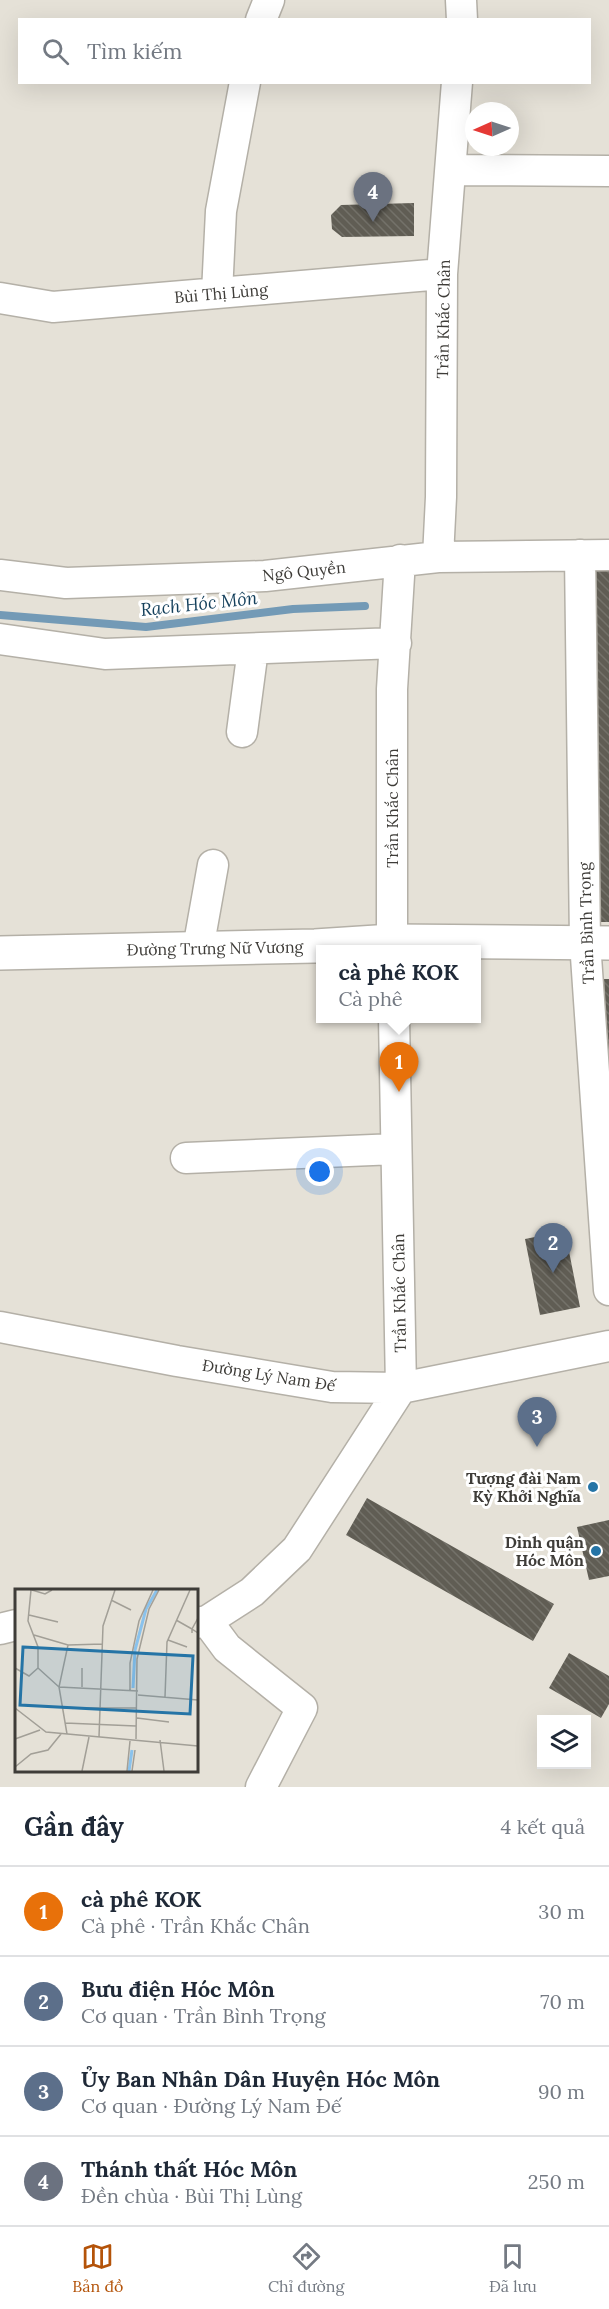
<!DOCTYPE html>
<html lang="vi">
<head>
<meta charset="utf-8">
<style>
  :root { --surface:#fff; --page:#f6f6f7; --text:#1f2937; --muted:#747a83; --line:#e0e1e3; --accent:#b45309 }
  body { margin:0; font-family:Lora,serif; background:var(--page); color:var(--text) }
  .controls { position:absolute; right:18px; bottom:18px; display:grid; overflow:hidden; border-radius:0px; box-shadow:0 6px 24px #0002 }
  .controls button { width:54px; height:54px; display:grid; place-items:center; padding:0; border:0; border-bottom:2px solid var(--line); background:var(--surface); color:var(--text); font:30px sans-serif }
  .compass { position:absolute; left:465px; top:102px; width:54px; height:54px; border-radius:50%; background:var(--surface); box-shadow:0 6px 24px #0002; rotate:267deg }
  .you { position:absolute; left:320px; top:1172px; width:21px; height:21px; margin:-15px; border:4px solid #fff; border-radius:50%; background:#1a73e8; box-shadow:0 0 0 9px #1a73e833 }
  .badge { display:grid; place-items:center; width:39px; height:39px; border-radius:50%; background:var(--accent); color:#fff; font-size:20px; font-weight:700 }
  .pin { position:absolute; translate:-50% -50px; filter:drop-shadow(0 2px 3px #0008) }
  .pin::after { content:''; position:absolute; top:32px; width:21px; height:18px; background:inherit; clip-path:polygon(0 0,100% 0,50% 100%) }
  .popup { position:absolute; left:316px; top:945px; width:165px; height:78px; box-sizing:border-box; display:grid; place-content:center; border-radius:0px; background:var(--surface); filter:drop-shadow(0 2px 4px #0005); font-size:20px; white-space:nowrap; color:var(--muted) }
  .popup b { font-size:22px; color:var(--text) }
  .popup::after { content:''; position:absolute; left:50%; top:100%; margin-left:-12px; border:12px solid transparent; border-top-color:var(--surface) }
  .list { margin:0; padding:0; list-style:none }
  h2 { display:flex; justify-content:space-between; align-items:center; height:78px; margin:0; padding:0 24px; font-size:26px }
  h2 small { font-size:20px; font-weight:400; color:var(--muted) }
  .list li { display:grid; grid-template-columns:39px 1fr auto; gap:18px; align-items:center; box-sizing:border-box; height:90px; padding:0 24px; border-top:2px solid var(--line) }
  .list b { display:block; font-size:22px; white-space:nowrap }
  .list p { margin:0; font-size:20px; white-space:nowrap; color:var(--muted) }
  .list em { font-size:20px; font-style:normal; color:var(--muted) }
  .icon { flex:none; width:33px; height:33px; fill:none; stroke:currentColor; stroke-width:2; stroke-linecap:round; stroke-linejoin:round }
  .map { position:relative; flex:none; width:609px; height:1787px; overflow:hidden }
  .search { position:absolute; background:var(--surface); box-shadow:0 6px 24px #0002; left:18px; right:18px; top:18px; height:66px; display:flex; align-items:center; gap:15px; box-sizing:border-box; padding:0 21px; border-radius:0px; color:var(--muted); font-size:22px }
  .sheet { height:438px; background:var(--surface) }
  nav { display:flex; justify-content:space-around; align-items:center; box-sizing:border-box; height:84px; border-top:2px solid var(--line); background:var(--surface); font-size:16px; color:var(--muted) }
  nav a { display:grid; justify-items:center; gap:3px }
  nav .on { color:var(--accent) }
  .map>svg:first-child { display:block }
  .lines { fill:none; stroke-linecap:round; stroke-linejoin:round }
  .stream { stroke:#739ab6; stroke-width:8 }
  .building { fill:url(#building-back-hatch) }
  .minor-casing { stroke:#b4b0a7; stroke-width:33 }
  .major-casing { stroke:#b4b0a7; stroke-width:36 }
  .minor { stroke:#fff; stroke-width:30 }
  .major { stroke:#fff; stroke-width:33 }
  .poi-dot { fill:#2574a6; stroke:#fff; stroke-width:2 }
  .labels { text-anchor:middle; stroke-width:6; stroke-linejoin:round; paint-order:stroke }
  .street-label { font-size:16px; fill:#3e3c38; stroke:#fff }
  .poi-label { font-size:16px; font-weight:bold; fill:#3e3c38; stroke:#fff; text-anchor:end }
  .water-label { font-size:18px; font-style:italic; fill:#133f5b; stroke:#fff }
  .inset-river { fill:none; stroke:#8ac2ec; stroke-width:3 }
  .inset-road { fill:none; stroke:#a29f97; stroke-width:1.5 }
  .view { fill:#2574a6; fill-opacity:0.15; stroke:#2574a6; stroke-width:3 }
  .inset-edge { fill:none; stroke:#3e3c38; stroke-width:3 }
</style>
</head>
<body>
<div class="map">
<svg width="609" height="1787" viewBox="0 0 609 1787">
  <defs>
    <pattern id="building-back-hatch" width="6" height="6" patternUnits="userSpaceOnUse" patternTransform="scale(1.5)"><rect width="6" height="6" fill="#605d54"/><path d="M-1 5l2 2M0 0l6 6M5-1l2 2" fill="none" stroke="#74726a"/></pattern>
  </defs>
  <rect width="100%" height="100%" fill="#e5e1d7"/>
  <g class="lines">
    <!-- stream -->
    <path class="stream" d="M0,615L146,627L293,609L365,606"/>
  </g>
  <!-- building -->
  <path class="building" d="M414,203V236L342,237L332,229L331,215L341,205Z
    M591,569H609V922H597Z
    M604,979H609V1108L606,1098Z
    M565,1231L580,1307L540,1315L525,1239Z
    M367,1498L554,1604L533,1641L346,1535Z
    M609,1520V1576L589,1580L577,1527Z
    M569,1653L609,1676V1704L601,1718L549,1688Z"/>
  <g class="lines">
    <!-- minor casing -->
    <g class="minor-casing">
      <path id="minor" d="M461,0L462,20
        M261,20L269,0
        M451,170L609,171
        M217,293L221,211L245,82
        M0,298L53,307L442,274
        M580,555L585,942L609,1290
        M438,557L441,497L442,274L457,82
        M0,575L66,583L265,576L438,557L609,555
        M0,639L105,654L396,643
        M242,732L253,649
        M198,949L213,865
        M392,950V689L400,560
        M394,1018L401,1388
        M186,1158L396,1149
        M0,1327L177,1361L332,1387L401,1388L609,1346
        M207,1621L227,1648L302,1708L261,1787
        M196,1623L207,1621L252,1592L297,1549L401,1388
        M0,1629L16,1625"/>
    </g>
    <!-- major casing -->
    <g class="major-casing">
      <path id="major" d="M0,953L315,946L392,941L609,943"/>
    </g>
    <!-- minor -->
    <use href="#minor" class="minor"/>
    <!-- major -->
    <use href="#major" class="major"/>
  </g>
  <!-- markers -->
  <g class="poi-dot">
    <circle cx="593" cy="1487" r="6"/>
    <circle cx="596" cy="1551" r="6"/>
  </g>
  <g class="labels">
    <!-- street labels -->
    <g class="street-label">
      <text transform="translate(221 293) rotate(-5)" y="6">Bùi Thị Lùng</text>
      <text transform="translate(443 319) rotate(-89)" y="6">Trần Khắc Chân</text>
      <text transform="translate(304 571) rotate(-6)" y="6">Ngô Quyền</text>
      <text transform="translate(392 808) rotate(-90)" y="6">Trần Khắc Chân</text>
      <text transform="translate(586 923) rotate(-92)" y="6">Trần Bình Trọng</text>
      <text transform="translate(215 948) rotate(-1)" y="6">Đường Trưng Nữ Vương</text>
      <text transform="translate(399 1293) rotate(-91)" y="6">Trần Khắc Chân</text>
      <text transform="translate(269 1375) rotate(9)" y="6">Đường Lý Nam Đế</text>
    </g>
    <!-- poi labels -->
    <g class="poi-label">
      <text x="581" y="1484">Tượng đài Nam<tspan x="581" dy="18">Kỳ Khởi Nghĩa</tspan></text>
      <text x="584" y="1548">Dinh quận<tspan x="584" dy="18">Hóc Môn</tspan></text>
    </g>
    <!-- water labels -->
    <g class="water-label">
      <text transform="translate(199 604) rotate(-6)" y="6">Rạch Hóc Môn</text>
    </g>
  </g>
  <!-- overview -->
  <g transform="translate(15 1589)">
    <rect width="183" height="183" fill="#e5e1d7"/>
    <path class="inset-river" d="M118,99L120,61L131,20L142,1M114,182L117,161"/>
    <path class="inset-road" d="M16,1L13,32L23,58V79L44,98M17,1L30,5L37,1M96,11L116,21M14,26L43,33M183,29L177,40L183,44M161,31L177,40V44M19,46L53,56L88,55M153,51L172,58M0,79L14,87L23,79M44,98L123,102M67,98V79M115,101V74L124,32L138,1M123,106L183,111M150,108L152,53L175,1M0,119L31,143L183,157M47,119H122M122,129L154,133M50,134L121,137M52,145L44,98L53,56M84,148L88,37L100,1M0,150L25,141M121,150L122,70L134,20L144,1M145,151L149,182M0,178L16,165L33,161L46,145M67,182L74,148M112,182L115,152M117,182L120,161"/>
    <path class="view" d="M8,58L178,67L175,125L5,116Z"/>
    <rect width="183" height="183" class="inset-edge"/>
  </g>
</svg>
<div class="controls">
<button><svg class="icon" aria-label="layers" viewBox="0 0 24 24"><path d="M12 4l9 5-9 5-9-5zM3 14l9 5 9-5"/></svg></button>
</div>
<svg class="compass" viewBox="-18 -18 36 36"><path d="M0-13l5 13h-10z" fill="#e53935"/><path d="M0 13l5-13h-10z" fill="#747a83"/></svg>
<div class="you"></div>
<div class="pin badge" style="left:399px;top:1092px;background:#e8710a">1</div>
<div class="popup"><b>cà phê KOK</b>Cà phê</div>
<div class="pin badge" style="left:553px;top:1273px;background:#5c6f8a">2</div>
<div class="pin badge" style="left:537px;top:1447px;background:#5c6f8a">3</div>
<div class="pin badge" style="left:373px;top:222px;background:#6b7280">4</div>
<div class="search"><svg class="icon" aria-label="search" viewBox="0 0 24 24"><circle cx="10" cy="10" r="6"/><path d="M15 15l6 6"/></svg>Tìm kiếm</div>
</div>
<section class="sheet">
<h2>Gần đây<small>4 kết quả</small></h2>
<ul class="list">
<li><span class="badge" style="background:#e8710a">1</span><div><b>cà phê KOK</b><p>Cà phê · Trần Khắc Chân</p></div><em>30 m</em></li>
<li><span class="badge" style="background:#5c6f8a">2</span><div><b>Bưu điện Hóc Môn</b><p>Cơ quan · Trần Bình Trọng</p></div><em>70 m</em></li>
<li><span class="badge" style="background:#5c6f8a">3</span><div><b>Ủy Ban Nhân Dân Huyện Hóc Môn</b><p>Cơ quan · Đường Lý Nam Đế</p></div><em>90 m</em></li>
<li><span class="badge" style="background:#6b7280">4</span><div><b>Thánh thất Hóc Môn</b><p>Đền chùa · Bùi Thị Lùng</p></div><em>250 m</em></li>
</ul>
</section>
<nav>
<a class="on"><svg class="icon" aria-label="map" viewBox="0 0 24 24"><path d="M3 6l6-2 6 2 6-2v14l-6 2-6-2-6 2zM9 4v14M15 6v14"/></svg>Bản đồ</a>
<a><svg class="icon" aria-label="directions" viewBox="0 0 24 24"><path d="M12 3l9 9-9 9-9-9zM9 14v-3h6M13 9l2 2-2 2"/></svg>Chỉ đường</a>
<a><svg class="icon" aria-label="saved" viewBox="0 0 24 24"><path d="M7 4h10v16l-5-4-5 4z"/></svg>Đã lưu</a>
</nav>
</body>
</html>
